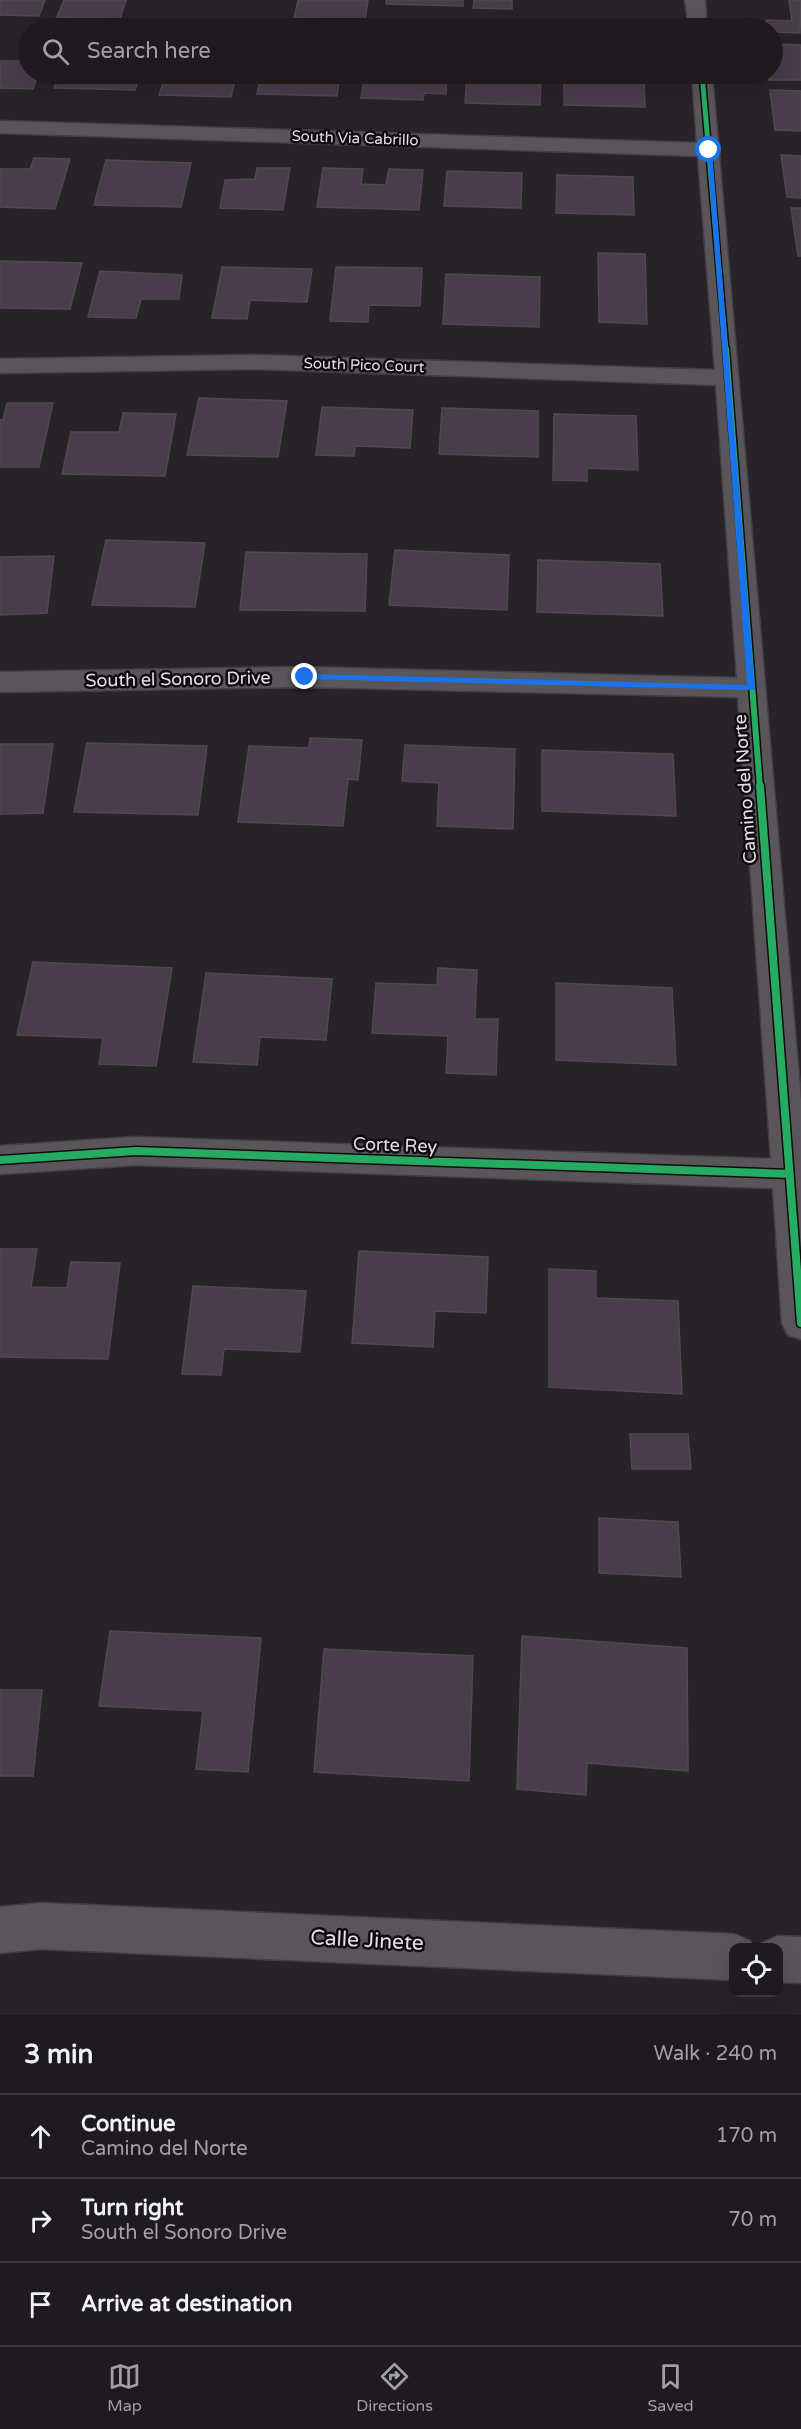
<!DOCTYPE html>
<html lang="en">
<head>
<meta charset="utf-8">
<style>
  :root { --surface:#1e1a1e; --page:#262327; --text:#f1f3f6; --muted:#a1a1a4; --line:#3c383c; --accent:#a39ea4 }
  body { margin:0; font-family:"Varela Round",sans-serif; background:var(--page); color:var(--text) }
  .controls { position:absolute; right:18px; bottom:18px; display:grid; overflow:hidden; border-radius:12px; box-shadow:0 6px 24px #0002 }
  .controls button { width:54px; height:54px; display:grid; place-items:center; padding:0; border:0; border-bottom:2px solid var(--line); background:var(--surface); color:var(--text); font:30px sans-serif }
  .stop { position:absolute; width:18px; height:18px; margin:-14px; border:4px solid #1a73e8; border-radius:50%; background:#fff }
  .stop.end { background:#1a73e8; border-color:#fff; box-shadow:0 2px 6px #0008 }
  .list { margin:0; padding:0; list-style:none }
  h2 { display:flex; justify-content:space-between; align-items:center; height:78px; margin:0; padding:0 24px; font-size:26px }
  h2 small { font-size:20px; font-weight:400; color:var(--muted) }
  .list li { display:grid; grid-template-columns:39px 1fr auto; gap:18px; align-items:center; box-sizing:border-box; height:84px; padding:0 24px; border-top:2px solid var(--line) }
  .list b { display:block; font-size:22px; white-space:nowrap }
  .list p { margin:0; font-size:20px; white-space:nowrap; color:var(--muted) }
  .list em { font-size:20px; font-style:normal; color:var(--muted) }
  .icon { flex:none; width:33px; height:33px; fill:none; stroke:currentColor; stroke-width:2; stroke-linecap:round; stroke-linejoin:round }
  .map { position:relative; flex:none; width:801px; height:2015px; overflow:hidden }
  .search { position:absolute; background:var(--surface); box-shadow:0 6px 24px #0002; left:18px; right:18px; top:18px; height:66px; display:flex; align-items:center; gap:15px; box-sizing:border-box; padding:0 21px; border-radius:33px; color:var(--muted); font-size:22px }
  .sheet { height:330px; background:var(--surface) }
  nav { display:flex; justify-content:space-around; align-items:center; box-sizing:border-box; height:84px; border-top:2px solid var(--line); background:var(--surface); font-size:16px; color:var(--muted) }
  nav a { display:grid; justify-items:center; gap:3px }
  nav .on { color:var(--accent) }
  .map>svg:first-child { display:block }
  .building { fill:#493c4b; stroke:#4e4a4e; stroke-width:1.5 }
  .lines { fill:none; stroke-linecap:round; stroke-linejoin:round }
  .minor-casing { stroke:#433f44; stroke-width:3 }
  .minor { fill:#595559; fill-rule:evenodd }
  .cycleway-far2-casing { stroke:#0f0c10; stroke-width:8 }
  .cycleway-far1-casing { stroke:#0f0c10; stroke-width:9 }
  .cycleway-casing { stroke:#0f0c10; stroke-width:11 }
  .cycleway-far2 { stroke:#26ab63; stroke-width:5 }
  .cycleway-far1 { stroke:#26ab63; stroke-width:6 }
  .cycleway { stroke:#26ab63; stroke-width:8 }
  .route { fill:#1a73e8 }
  .labels { text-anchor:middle; stroke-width:5; stroke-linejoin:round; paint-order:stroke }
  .far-street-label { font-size:15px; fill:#e5e0e6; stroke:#0f0c10 }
  .street-label { font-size:18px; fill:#e5e0e6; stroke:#0f0c10 }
  .near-street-label { font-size:21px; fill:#e5e0e6; stroke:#0f0c10 }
</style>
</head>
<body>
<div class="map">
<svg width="801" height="2015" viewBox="0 0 801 2015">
  <rect width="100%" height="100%" fill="#282328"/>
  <!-- building -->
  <path class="building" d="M0,0H45L39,16L0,15Z
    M64,0H126L120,19L57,17Z
    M298,0H368L365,20L294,18Z
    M386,0H463V6L386,4Z
    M474,0H512V9L473,8Z
    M789,0H801L800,33L772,32V28H767L766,20L792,21Z
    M772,44L801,45V80H769V74H772Z
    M0,61H28V74H38L33,89L0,88Z
    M59,74H140L135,90L54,88Z
    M166,74H237L231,97L159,95Z
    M261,74H340L337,96L257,94Z
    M365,74H447L446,94L424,93L423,100L361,98Z
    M467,75L541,77L540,105L465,103Z
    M564,79L644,81L645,107L564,105Z
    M770,90L801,91V131L775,130Z
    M781,155L801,156V198L787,197Z
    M34,158L70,159L55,209L0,207V169H30Z
    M106,160L191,163L181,207L94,205Z
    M257,168H290L283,210L220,208L225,180L255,179Z
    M323,168L363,169L361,184L386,185L389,169L423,170L419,210L317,207Z
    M447,171L522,173L521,208L444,206Z
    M557,175L633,177L634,215L556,213Z
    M791,208H801V256H798Z
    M598,253L645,254L647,324L599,322Z
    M0,261L82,263L70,309L0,308Z
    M222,267L312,269L307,302L250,300L247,319L212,318Z
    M336,267L422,268L420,306L369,305L368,322L330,321Z
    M100,271L182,275L179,299H141L136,318L88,317Z
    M446,274L540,277L539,327L443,324Z
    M199,398L287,401L278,457L187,455Z
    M7,403H53L39,467H0V420H3Z
    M322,407L413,410L410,448L355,446L354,456L316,455Z
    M442,408L538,411V457L439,454Z
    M123,413L176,414L165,476L62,474L71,432H119Z
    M554,414L636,416L638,470L587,468V481L553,480Z
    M106,540L205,543L195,607L92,605Z
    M395,550L509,555L507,610L389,605Z
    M246,552L367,554L365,611L240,610Z
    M54,556L47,613L0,615V557Z
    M538,560L660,564L663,616L537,612Z
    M310,738L362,740L358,780L348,779L343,826L238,822L249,746L309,748Z
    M87,743L207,746L198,815L74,812Z
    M0,744H53L43,813L0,814Z
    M405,745L515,749L513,829L437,826L439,783L402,781Z
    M542,750L673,754L676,816L542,811Z
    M33,962L172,968L156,1066L99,1064L103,1038L17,1035Z
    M438,968L477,970L475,1019H498L496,1075L446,1073L448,1036L372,1033L376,983L437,985Z
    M206,973L332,979L326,1040L260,1037L257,1065L193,1062Z
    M556,983L672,988L676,1065L556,1060Z
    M0,1249H37L31,1287L67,1288L71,1262L120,1263L108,1359L0,1357Z
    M359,1251L488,1257L486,1313L435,1311L433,1347L352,1343Z
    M549,1269L596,1271V1298L678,1301L682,1394L549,1387Z
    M193,1286L306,1291L300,1352L224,1349L221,1375L182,1374Z
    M630,1434H688L691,1469H632Z
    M599,1518L678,1522L681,1577L599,1573Z
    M110,1631L261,1638L248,1772L196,1769L203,1711L99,1706Z
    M522,1636L687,1648L688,1771L587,1763L586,1795L517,1789Z
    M324,1649L473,1656L469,1781L314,1772Z
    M0,1690H42L33,1776H0Z"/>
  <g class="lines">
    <!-- minor casing -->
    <g class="minor-casing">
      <path id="minor" d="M685,0H705L707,28H689Z
        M692,74H712L801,1101V1339L788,1335L782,1323L773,1188L136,1165L0,1174V1146L136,1137L771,1159L738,697L305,687L0,692V672L305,667L737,678L716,385L255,369L0,373V359L255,355L715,370L698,156L0,133V121L697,143Z
        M41,1903L734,1934L750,1941L753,1948H734V1980L41,1949L0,1953V1907Z
        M778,1936L801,1937V1983L778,1982V1948H760L762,1943Z"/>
    </g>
    <!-- minor -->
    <use href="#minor" class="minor"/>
    <!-- cycleway-far2 casing -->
    <g class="cycleway-far2-casing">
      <path id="cycleway-far2" d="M702,74L726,351"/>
    </g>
    <!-- cycleway-far1 casing -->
    <g class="cycleway-far1-casing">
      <path id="cycleway-far1" d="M726,349L760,788"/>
    </g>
    <!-- cycleway casing -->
    <g class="cycleway-casing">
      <path id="cycleway" d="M760,786L801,1323
        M0,1160L136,1151L789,1174"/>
    </g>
    <!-- cycleway-far2 -->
    <use href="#cycleway-far2" class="cycleway-far2"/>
    <!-- cycleway-far1 -->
    <use href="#cycleway-far1" class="cycleway-far1"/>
    <!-- cycleway -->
    <use href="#cycleway" class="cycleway"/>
  </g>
  <!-- route -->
  <path class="route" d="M707,148L712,150L755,690L302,679V675L305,674L747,685Z"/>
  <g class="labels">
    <!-- far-street labels -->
    <g class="far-street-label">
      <text transform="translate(355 138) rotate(2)" y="5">South Via Cabrillo</text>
      <text transform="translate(364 365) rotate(2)" y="5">South Pico Court</text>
    </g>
    <!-- street labels -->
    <g class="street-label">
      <text transform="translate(178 679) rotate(-1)" y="6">South el Sonoro Drive</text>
      <text transform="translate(745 789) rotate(-94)" y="6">Camino del Norte</text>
      <text transform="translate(395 1145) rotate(2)" y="6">Corte Rey</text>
    </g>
    <!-- near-street labels -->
    <g class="near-street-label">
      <text transform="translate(367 1940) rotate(3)" y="7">Calle Jinete</text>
    </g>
  </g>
</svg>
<div class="controls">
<button><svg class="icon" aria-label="locate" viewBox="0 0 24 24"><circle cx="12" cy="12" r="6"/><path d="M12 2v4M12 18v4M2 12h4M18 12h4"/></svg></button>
</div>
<div class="stop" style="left:709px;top:150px"></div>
<div class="stop end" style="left:305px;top:677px"></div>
<div class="search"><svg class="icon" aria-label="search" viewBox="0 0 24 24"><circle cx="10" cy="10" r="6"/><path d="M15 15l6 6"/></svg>Search here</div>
</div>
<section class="sheet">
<h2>3 min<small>Walk · 240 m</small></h2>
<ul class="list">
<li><svg class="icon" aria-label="ahead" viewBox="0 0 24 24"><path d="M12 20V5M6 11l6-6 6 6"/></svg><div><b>Continue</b><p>Camino del Norte</p></div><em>170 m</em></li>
<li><svg class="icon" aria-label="right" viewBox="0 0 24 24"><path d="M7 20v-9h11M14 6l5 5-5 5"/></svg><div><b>Turn right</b><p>South el Sonoro Drive</p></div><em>70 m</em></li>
<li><svg class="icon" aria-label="arrive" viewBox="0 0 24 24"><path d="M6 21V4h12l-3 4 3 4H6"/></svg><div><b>Arrive at destination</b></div></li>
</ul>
</section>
<nav>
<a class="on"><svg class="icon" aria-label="map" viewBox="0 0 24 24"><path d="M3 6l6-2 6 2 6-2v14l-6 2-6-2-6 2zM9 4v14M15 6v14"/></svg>Map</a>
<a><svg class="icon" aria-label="directions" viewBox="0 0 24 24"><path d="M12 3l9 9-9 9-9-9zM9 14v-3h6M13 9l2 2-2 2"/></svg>Directions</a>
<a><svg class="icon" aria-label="saved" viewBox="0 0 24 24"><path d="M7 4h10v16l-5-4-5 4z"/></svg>Saved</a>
</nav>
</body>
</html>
